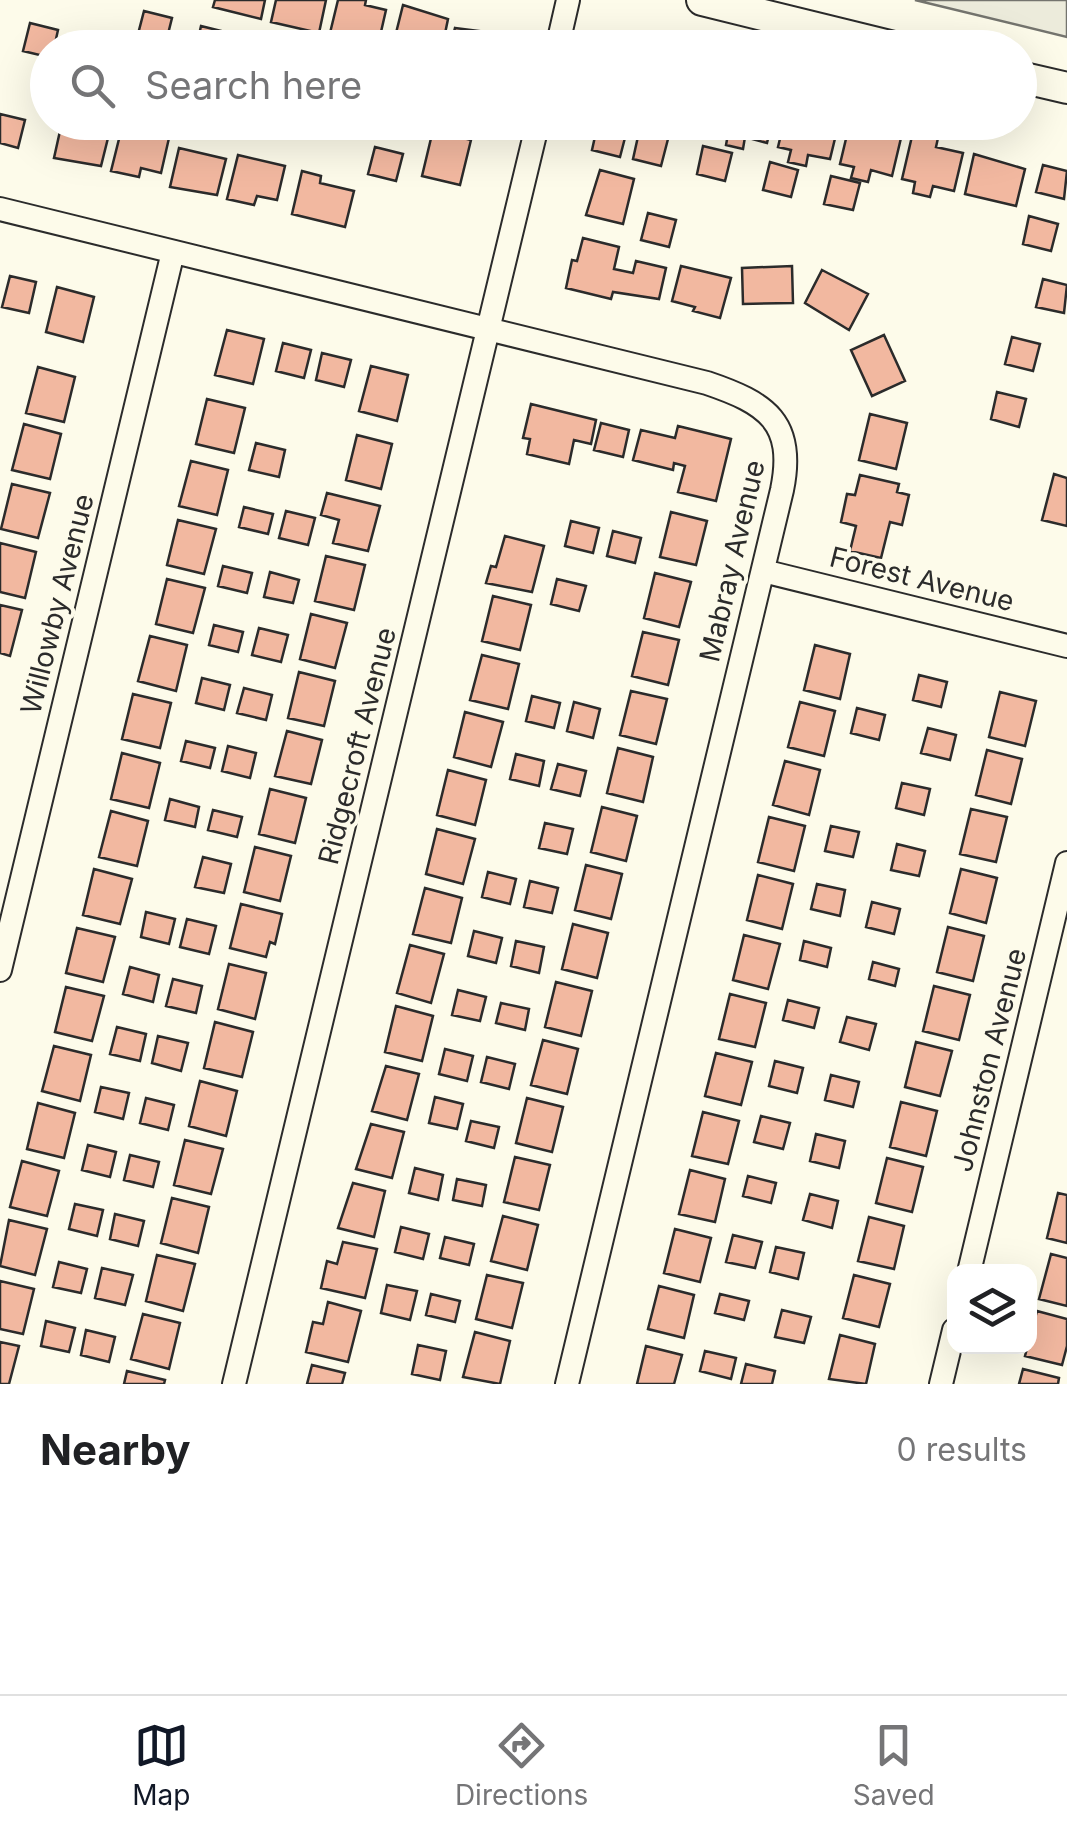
<!DOCTYPE html>
<html lang="en">
<head>
<meta charset="utf-8">
<style>
  :root { --surface:#fff; --page:#f2f2f2; --text:#202124; --muted:#757577; --line:#e0e0e0; --accent:#111827 }
  body { margin:0; font-family:Inter,sans-serif; background:var(--page); color:var(--text) }
  .controls { position:absolute; right:30px; bottom:30px; display:grid; overflow:hidden; border-radius:20px; box-shadow:0 10px 40px #0002 }
  .controls button { width:90px; height:90px; display:grid; place-items:center; padding:0; border:0; border-bottom:2px solid var(--line); background:var(--surface); color:var(--text); font:50px sans-serif }
  .list { margin:0; padding:0; list-style:none }
  h2 { display:flex; justify-content:space-between; align-items:center; height:130px; margin:0; padding:0 40px; font-size:42px }
  h2 small { font-size:32px; font-weight:400; color:var(--muted) }
  .icon { flex:none; width:55px; height:55px; fill:none; stroke:currentColor; stroke-width:2; stroke-linecap:round; stroke-linejoin:round }
  .map { position:relative; flex:none; width:1067px; height:1384px; overflow:hidden }
  .search { position:absolute; background:var(--surface); box-shadow:0 10px 40px #0002; left:30px; right:30px; top:30px; height:110px; display:flex; align-items:center; gap:25px; box-sizing:border-box; padding:0 35px; border-radius:55px; color:var(--muted); font-size:38px }
  .sheet { height:310px; background:var(--surface) }
  nav { display:flex; justify-content:space-around; align-items:center; box-sizing:border-box; height:140px; border-top:2px solid var(--line); background:var(--surface); font-size:28px; color:var(--muted) }
  nav a { display:grid; justify-items:center; gap:5px }
  nav .on { color:var(--accent) }
  .map>svg:first-child { display:block }
  .green { fill:#ecebdb; stroke:#74746e; stroke-width:2.5 }
  .building { fill:#f2b8a0; stroke:#2b2b2b; stroke-width:2.5 }
  .lines { fill:none; stroke-linecap:round; stroke-linejoin:round }
  .minor-casing { stroke:#2b2b2b; stroke-width:26 }
  .tertiary-casing { stroke:#2b2b2b; stroke-width:34 }
  .minor { stroke:#fdfbea; stroke-width:22 }
  .tertiary { stroke:#fdfbea; stroke-width:30 }
  .labels { text-anchor:middle; stroke-width:8; stroke-linejoin:round; paint-order:stroke }
  .street-label { font-size:28px; fill:#2b2b2b; stroke:#fdfbea }
</style>
</head>
<body>
<div class="map">
<svg width="1067" height="1384" viewBox="0 0 1067 1384">
  <rect width="100%" height="100%" fill="#fdfbea"/>
  <!-- green -->
  <path class="green" d="M915,0H1067V37Z"/>
  <!-- building -->
  <path class="building" d="M215,0H265L261,19L213,7Z
    M276,0H326L319,33L271,22Z
    M338,0H366L365,5L386,10L378,45L330,33Z
    M403,5L448,19L442,48L393,45Z
    M144,11L172,18L165,46L137,38Z
    M30,23L58,30L54,48H48V57L23,51Z
    M201,26L229,33L226,48H196Z
    M455,28L503,34L500,48H450Z
    M0,114L25,120L18,148L0,143Z
    M62,122H80L110,130L101,166L54,158Z
    M716,122H772L767,143L745,137L743,149L726,145L728,134L715,130Z
    M784,122H839L830,159L808,155L806,166L788,162L791,150L778,147Z
    M850,122L876,123L875,132L901,138L892,176L871,170L868,182L851,178L854,167L840,164Z
    M598,123L627,130L620,157L592,150Z
    M122,127L169,138L161,173L141,168L139,177L111,171Z
    M433,130L471,140L460,185L422,176Z
    M639,132L668,139L661,166L633,159Z
    M913,132L938,138L936,147L963,153L954,191L933,186L930,197L913,193L915,182L902,179Z
    M703,146L732,153L725,181L697,174Z
    M375,147L403,154L396,181L368,174Z
    M179,148L226,159L217,195L170,187Z
    M974,154L1025,169L1016,206L965,194Z
    M238,155L285,166L277,200L257,196L254,205L227,199Z
    M770,162L798,170L791,197L763,190Z
    M1043,165L1067,171L1064,199L1036,192Z
    M600,170L634,179L623,224L586,215Z
    M302,171L321,176L320,183L354,191L345,227L292,214Z
    M831,176L860,183L853,210L824,204Z
    M648,213L676,220L669,247L641,240Z
    M1029,216L1058,224L1051,251L1023,244Z
    M583,238L619,247L614,269L633,273L636,261L666,268L659,299L613,292L611,299L566,288L572,260L577,261Z
    M681,266L731,278L720,318L693,311L695,307L672,301Z
    M792,266L793,303L743,304L742,268Z
    M822,270L868,294L849,330L805,303Z
    M10,276L36,282L29,313L2,307Z
    M1043,279L1067,285L1064,313L1036,307Z
    M57,287L94,297L83,342L46,332Z
    M227,330L264,339L253,384L215,375Z
    M884,335L905,381L872,396L851,350Z
    M1012,337L1040,344L1033,371L1005,364Z
    M283,343L311,350L304,378L276,371Z
    M322,353L351,360L344,387L316,380Z
    M371,366L408,375L397,421L359,411Z
    M38,367L75,377L64,422L26,413Z
    M997,392L1026,399L1019,427L991,419Z
    M207,399L245,408L234,453L196,444Z
    M531,404L596,420L591,444L574,440L569,464L527,454L530,439L523,438Z
    M870,414L907,423L896,469L859,460Z
    M601,423L629,430L623,457L594,450Z
    M24,424L61,434L50,479L12,470Z
    M678,426L731,439L716,501L678,492L685,466L674,463L673,470L633,460L641,430L675,438Z
    M357,435L392,444L381,489L346,480Z
    M256,443L285,450L279,477L249,470Z
    M191,461L228,470L217,515L179,506Z
    M1054,474L1067,478V526L1042,520Z
    M860,475L899,484L897,492L909,495L902,525L890,522L881,558L850,551L856,526L841,522L847,494L855,495Z
    M12,484L50,493L38,538L1,529Z
    M327,493L380,506L368,551L333,543L339,520L321,515Z
    M244,507L273,514L268,534L239,527Z
    M286,511L315,518L308,545L279,538Z
    M671,512L707,521L696,565L660,557Z
    M178,520L216,529L204,574L167,565Z
    M571,521L599,528L593,553L565,546Z
    M613,531L641,538L635,563L607,556Z
    M505,536L544,546L532,592L486,583L491,566L496,567Z
    M0,543L36,552L25,598L0,592Z
    M326,556L365,565L354,610L315,601Z
    M223,566L252,573L247,593L218,586Z
    M270,572L299,580L293,603L264,597Z
    M655,573L691,582L679,627L644,618Z
    M167,579L205,588L193,633L156,624Z
    M557,579L586,586L579,611L551,604Z
    M493,596L531,605L520,650L482,641Z
    M0,605L22,610L10,656L0,653Z
    M311,614L347,623L335,668L300,659Z
    M214,625L243,632L238,652L209,645Z
    M259,628L288,635L281,662L252,655Z
    M643,632L679,640L668,685L632,676Z
    M150,636L187,645L176,691L138,681Z
    M815,645L850,654L840,699L804,690Z
    M482,655L519,664L508,709L470,700Z
    M299,672L335,681L324,726L288,718Z
    M919,675L947,682L941,707L913,700Z
    M202,678L230,685L224,710L196,703Z
    M244,688L272,695L266,720L237,713Z
    M631,691L667,699L656,744L620,735Z
    M1000,692L1036,701L1025,746L989,737Z
    M133,694L171,703L160,748L122,739Z
    M532,696L560,703L554,728L526,721Z
    M574,702L600,709L593,738L567,731Z
    M800,702L835,711L824,756L788,747Z
    M857,708L885,715L879,740L851,733Z
    M465,712L503,722L491,767L454,757Z
    M928,728L956,735L950,760L921,753Z
    M287,731L322,740L311,784L275,776Z
    M186,741L215,748L210,768L181,761Z
    M228,746L256,753L250,778L222,771Z
    M618,748L653,757L643,802L607,793Z
    M987,750L1022,759L1011,804L976,795Z
    M122,753L160,763L149,808L111,799Z
    M516,754L544,761L539,786L510,779Z
    M785,761L820,770L809,815L773,805Z
    M558,764L586,771L580,796L551,789Z
    M448,770L486,780L475,825L437,815Z
    M902,783L930,789L924,815L896,808Z
    M270,789L306,798L295,843L259,834Z
    M170,799L199,807L195,827L165,820Z
    M602,807L637,816L626,861L591,852Z
    M971,809L1007,817L996,862L960,854Z
    M213,810L242,817L237,837L208,830Z
    M111,811L148,821L137,866L99,857Z
    M769,817L805,826L794,871L758,862Z
    M545,823L573,829L567,854L539,848Z
    M831,826L859,832L853,857L825,851Z
    M437,829L475,839L463,884L426,874Z
    M897,844L925,851L919,876L891,870Z
    M255,847L291,856L280,901L244,892Z
    M203,857L231,864L224,893L195,887Z
    M586,865L622,874L611,919L575,910Z
    M94,869L132,879L120,924L83,915Z
    M961,869L997,878L986,923L950,913Z
    M488,872L516,879L510,904L482,897Z
    M758,875L793,884L782,929L747,920Z
    M530,881L558,888L552,913L524,907Z
    M817,884L845,890L840,916L811,909Z
    M425,888L462,898L451,943L413,934Z
    M872,902L900,909L894,934L866,927Z
    M241,904L282,914L275,944L270,942L266,957L230,948Z
    M146,912L175,919L169,944L141,937Z
    M187,919L216,926L209,954L180,947Z
    M573,924L608,933L597,978L562,969Z
    M948,927L984,936L973,981L937,972Z
    M77,928L115,937L103,982L66,973Z
    M474,931L502,938L496,963L468,956Z
    M744,935L780,944L768,989L733,980Z
    M516,941L544,947L539,973L511,966Z
    M804,941L831,948L827,967L800,960Z
    M410,945L444,954L431,1003L397,993Z
    M873,962L899,969L895,986L869,979Z
    M229,964L266,973L255,1019L218,1009Z
    M130,967L159,975L153,1002L123,994Z
    M173,979L202,986L196,1013L166,1006Z
    M556,982L592,991L581,1036L545,1027Z
    M934,986L970,995L959,1040L923,1031Z
    M66,987L104,996L92,1041L55,1032Z
    M458,990L486,997L480,1021L452,1015Z
    M730,994L766,1003L755,1047L719,1039Z
    M788,1000L819,1008L814,1028L783,1020Z
    M501,1003L529,1009L525,1030L496,1023Z
    M396,1006L433,1016L422,1061L385,1052Z
    M847,1017L876,1024L869,1050L840,1042Z
    M215,1022L253,1032L242,1077L204,1068Z
    M117,1027L146,1034L140,1061L110,1054Z
    M158,1036L188,1043L181,1071L152,1063Z
    M543,1040L578,1049L567,1094L531,1085Z
    M916,1042L952,1051L940,1096L905,1087Z
    M54,1046L91,1055L80,1101L42,1091Z
    M445,1049L473,1056L467,1081L439,1074Z
    M716,1053L752,1062L741,1105L705,1096Z
    M487,1057L515,1064L509,1089L481,1082Z
    M775,1061L803,1068L797,1093L769,1086Z
    M386,1066L419,1074L407,1120L372,1111Z
    M831,1075L859,1082L853,1107L825,1100Z
    M200,1081L237,1091L226,1136L189,1126Z
    M101,1087L129,1093L123,1119L95,1112Z
    M435,1097L463,1104L457,1129L429,1123Z
    M146,1098L174,1105L168,1130L140,1123Z
    M527,1098L563,1107L552,1152L516,1143Z
    M901,1102L937,1111L926,1156L890,1147Z
    M38,1103L75,1113L64,1158L27,1149Z
    M703,1112L739,1121L728,1164L692,1156Z
    M761,1116L790,1123L783,1149L754,1142Z
    M471,1121L499,1127L494,1148L466,1141Z
    M371,1124L404,1132L392,1178L356,1169Z
    M816,1134L845,1141L839,1168L810,1161Z
    M185,1140L223,1149L211,1194L174,1185Z
    M88,1145L116,1152L110,1177L82,1170Z
    M130,1155L159,1162L153,1187L124,1180Z
    M515,1157L550,1165L539,1210L504,1202Z
    M887,1158L923,1167L912,1212L876,1203Z
    M22,1161L59,1171L47,1216L10,1207Z
    M415,1168L443,1175L438,1200L409,1193Z
    M690,1170L725,1179L715,1222L679,1214Z
    M748,1176L776,1183L771,1203L743,1196Z
    M457,1179L486,1185L482,1206L453,1200Z
    M353,1183L385,1191L374,1237L338,1228Z
    M1058,1193L1067,1195V1243L1047,1238Z
    M810,1194L838,1201L832,1228L803,1220Z
    M172,1198L209,1207L198,1253L161,1243Z
    M75,1204L103,1210L97,1236L69,1229Z
    M115,1214L144,1221L138,1246L110,1239Z
    M503,1216L538,1225L527,1270L491,1261Z
    M869,1217L904,1226L894,1269L858,1261Z
    M9,1220L47,1229L35,1275L0,1266Z
    M401,1227L429,1234L423,1259L395,1252Z
    M675,1229L711,1238L700,1282L664,1273Z
    M733,1235L762,1242L755,1268L726,1262Z
    M445,1237L474,1244L469,1265L440,1258Z
    M343,1242L377,1249L365,1298L321,1288L327,1261L337,1264Z
    M776,1247L804,1253L798,1279L770,1272Z
    M1051,1254L1067,1258V1306L1039,1299Z
    M157,1255L195,1264L183,1311L146,1301Z
    M59,1262L87,1269L81,1293L53,1287Z
    M102,1268L133,1275L125,1305L95,1298Z
    M487,1275L523,1283L512,1328L476,1319Z
    M854,1275L890,1284L879,1327L843,1318Z
    M0,1281L34,1289L23,1334L0,1329Z
    M387,1285L417,1291L410,1320L381,1313Z
    M659,1286L694,1295L684,1338L648,1329Z
    M431,1294L460,1301L455,1322L426,1315Z
    M720,1294L749,1301L744,1320L715,1313Z
    M328,1302L361,1311L348,1362L306,1352L313,1322L323,1324Z
    M782,1310L811,1317L804,1343L775,1337Z
    M1037,1311L1067,1319V1346L1062,1365L1025,1356Z
    M143,1314L180,1323L169,1369L131,1359Z
    M46,1321L75,1328L69,1352L41,1346Z
    M86,1330L115,1337L109,1362L81,1355Z
    M475,1332L510,1341L500,1384L463,1377Z
    M840,1335L875,1344L866,1384L829,1379Z
    M0,1342L19,1346L9,1384H0Z
    M418,1345L446,1351L440,1380L412,1374Z
    M646,1346L682,1355L674,1384H637Z
    M705,1351L736,1358L731,1379L700,1371Z
    M746,1364L775,1371L772,1384H741Z
    M312,1365L345,1373L342,1384H307Z
    M1023,1369L1059,1378L1058,1384H1019Z
    M127,1371L165,1380L164,1384H124Z"/>
  <g class="lines">
    <!-- minor casing -->
    <g class="minor-casing">
      <path id="minor" d="M557,48L568,0
        M0,209L707,383C766,403 796,422 782,490L567,1384
        M763,571L1067,646
        M0,970L173,252
        M969,1272L1067,863
        M234,1384L538,122
        M941,1384L954,1330"/>
    </g>
    <!-- tertiary casing -->
    <g class="tertiary-casing">
      <path id="tertiary" d="M702,0L898,48
        M1020,77L1067,88"/>
    </g>
    <!-- minor -->
    <use href="#minor" class="minor"/>
    <!-- tertiary -->
    <use href="#tertiary" class="tertiary"/>
  </g>
  <g class="labels">
    <!-- street labels -->
    <g class="street-label">
      <text transform="translate(732 561) rotate(-77)" y="10">Mabray Avenue</text>
      <text transform="translate(922 579) rotate(14)" y="10">Forest Avenue</text>
      <text transform="translate(57 604) rotate(-76)" y="10">Willowby Avenue</text>
      <text transform="translate(357 746) rotate(-76)" y="10">Ridgecroft Avenue</text>
      <text transform="translate(989 1060) rotate(-76)" y="10">Johnston Avenue</text>
    </g>
  </g>
</svg>
<div class="controls">
<button><svg class="icon" aria-label="layers" viewBox="0 0 24 24"><path d="M12 4l9 5-9 5-9-5zM3 14l9 5 9-5"/></svg></button>
</div>
<div class="search"><svg class="icon" aria-label="search" viewBox="0 0 24 24"><circle cx="10" cy="10" r="6"/><path d="M15 15l6 6"/></svg>Search here</div>
</div>
<section class="sheet">
<h2>Nearby<small>0 results</small></h2>
<ul class="list">
</ul>
</section>
<nav>
<a class="on"><svg class="icon" aria-label="map" viewBox="0 0 24 24"><path d="M3 6l6-2 6 2 6-2v14l-6 2-6-2-6 2zM9 4v14M15 6v14"/></svg>Map</a>
<a><svg class="icon" aria-label="directions" viewBox="0 0 24 24"><path d="M12 3l9 9-9 9-9-9zM9 14v-3h6M13 9l2 2-2 2"/></svg>Directions</a>
<a><svg class="icon" aria-label="saved" viewBox="0 0 24 24"><path d="M7 4h10v16l-5-4-5 4z"/></svg>Saved</a>
</nav>
</body>
</html>
